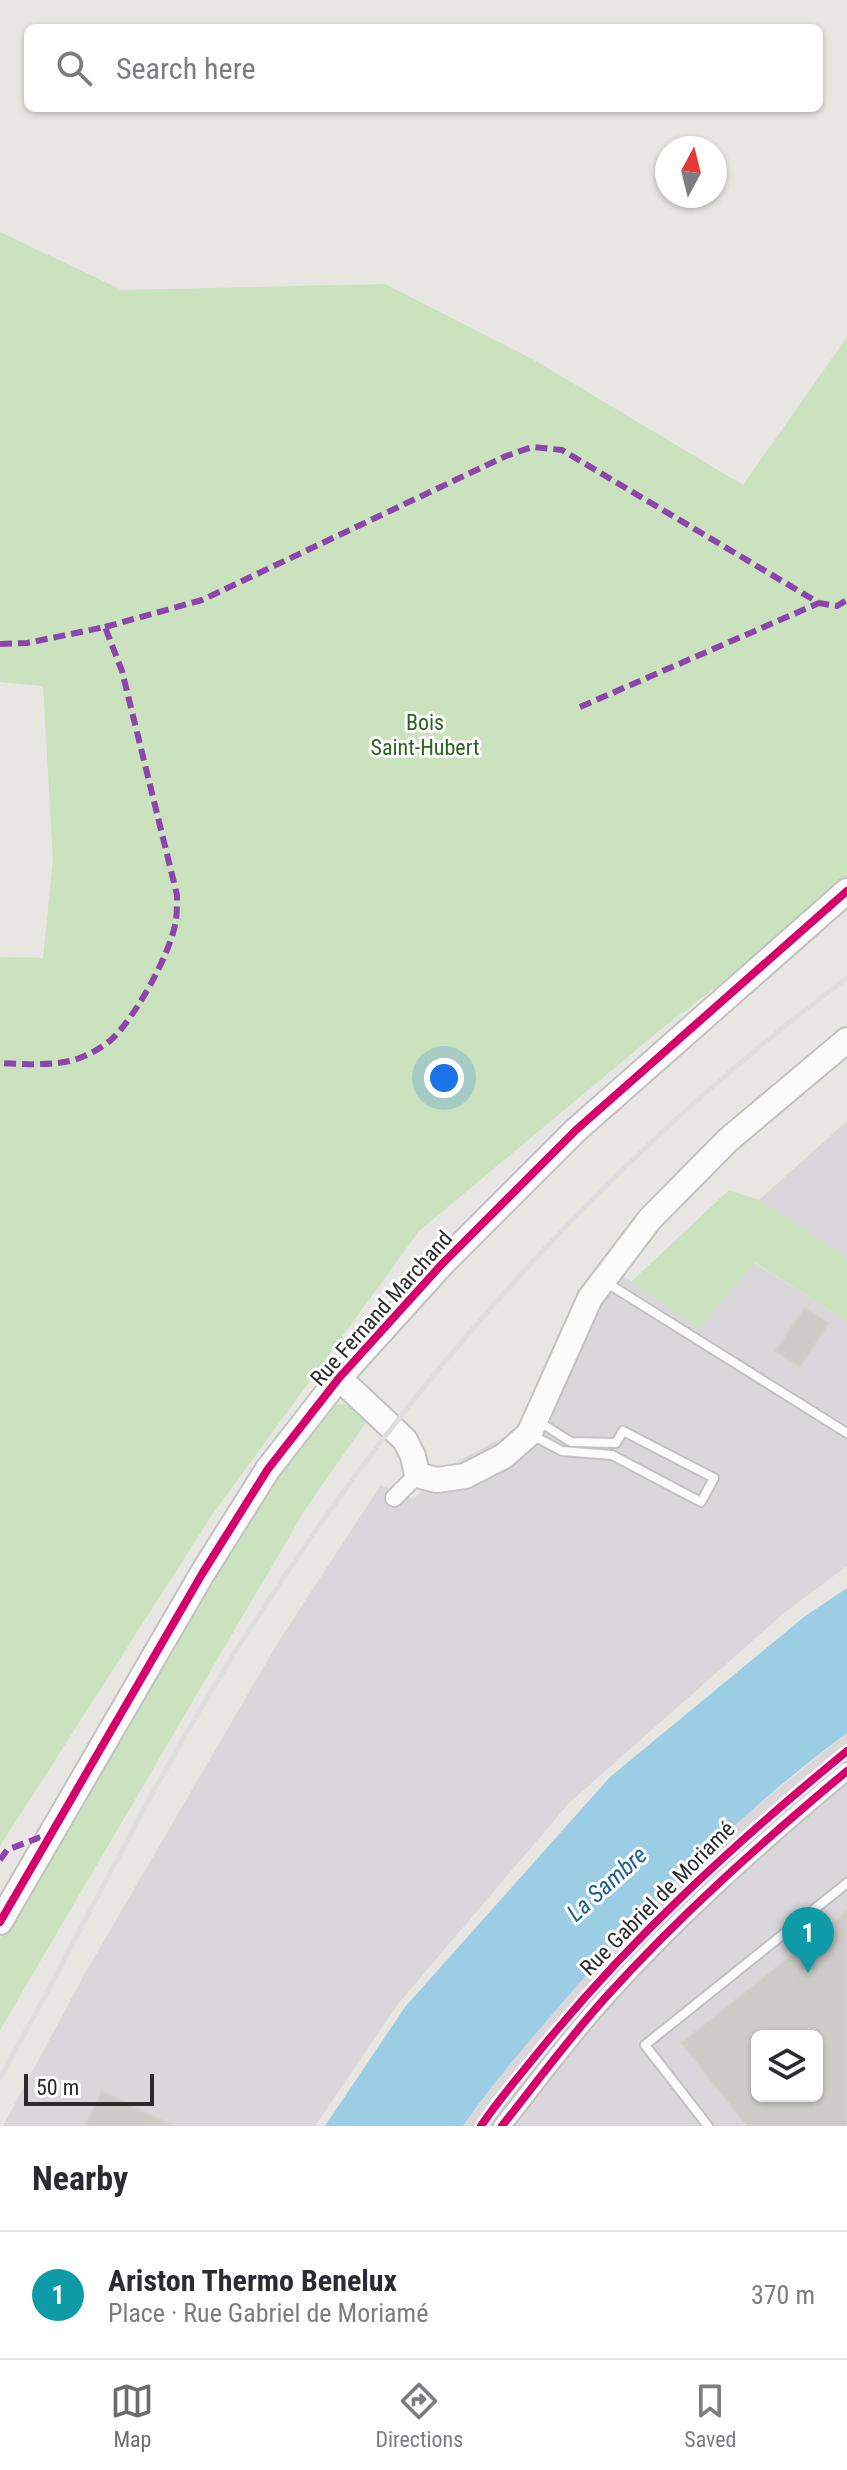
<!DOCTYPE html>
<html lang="en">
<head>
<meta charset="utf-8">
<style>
  :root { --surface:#fff; --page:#f2f2f3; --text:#2b2b33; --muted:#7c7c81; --line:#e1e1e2; --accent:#6d6c6b }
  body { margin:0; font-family:"Roboto Condensed",sans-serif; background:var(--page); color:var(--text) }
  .controls { position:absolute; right:24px; bottom:24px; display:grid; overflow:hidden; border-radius:12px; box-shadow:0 2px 6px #0004 }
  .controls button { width:72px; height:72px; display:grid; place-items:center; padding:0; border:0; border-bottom:2px solid var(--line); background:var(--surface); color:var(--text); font:40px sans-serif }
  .compass { position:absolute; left:655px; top:136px; width:72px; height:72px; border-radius:50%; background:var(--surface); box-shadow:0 2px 6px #0004; rotate:7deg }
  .scale { position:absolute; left:24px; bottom:20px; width:130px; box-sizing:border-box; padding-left:8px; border:4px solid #2b2b2b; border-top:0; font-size:22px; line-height:28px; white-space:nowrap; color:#2b2b2b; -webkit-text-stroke:6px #fff; paint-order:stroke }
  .you { position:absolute; left:444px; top:1078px; width:28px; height:28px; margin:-20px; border:6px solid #fff; border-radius:50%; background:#1a73e8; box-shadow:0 0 0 12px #1a73e833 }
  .badge { display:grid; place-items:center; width:52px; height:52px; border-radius:50%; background:var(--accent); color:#fff; font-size:26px; font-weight:700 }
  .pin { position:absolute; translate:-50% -66px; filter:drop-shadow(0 2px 4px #0008) }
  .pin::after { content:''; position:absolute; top:42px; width:28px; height:24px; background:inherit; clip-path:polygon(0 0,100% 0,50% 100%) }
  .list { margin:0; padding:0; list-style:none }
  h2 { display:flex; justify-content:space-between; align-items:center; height:104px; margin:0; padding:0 32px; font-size:34px }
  h2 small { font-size:26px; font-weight:400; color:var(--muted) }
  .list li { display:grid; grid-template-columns:52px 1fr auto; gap:24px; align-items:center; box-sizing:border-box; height:128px; padding:0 32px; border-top:2px solid var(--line) }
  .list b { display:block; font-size:30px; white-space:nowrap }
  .list p { margin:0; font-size:26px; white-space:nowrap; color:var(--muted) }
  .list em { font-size:26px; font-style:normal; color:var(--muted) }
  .icon { flex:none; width:44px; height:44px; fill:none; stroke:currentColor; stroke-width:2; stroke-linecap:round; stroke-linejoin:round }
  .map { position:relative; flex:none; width:847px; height:2126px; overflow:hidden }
  .search { position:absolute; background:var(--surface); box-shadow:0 2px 6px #0004; left:24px; right:24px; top:24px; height:88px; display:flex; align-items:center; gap:20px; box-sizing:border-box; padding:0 28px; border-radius:12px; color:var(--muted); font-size:30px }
  .sheet { height:232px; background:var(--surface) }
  nav { display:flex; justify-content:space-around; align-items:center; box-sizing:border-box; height:112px; border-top:2px solid var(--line); background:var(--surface); font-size:22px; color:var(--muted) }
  nav a { display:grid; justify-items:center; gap:4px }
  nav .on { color:var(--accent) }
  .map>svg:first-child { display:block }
  .industrial { fill:#d9d7d9; fill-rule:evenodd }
  .green { fill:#cae2bd }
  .water { fill:#9bcde4 }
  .building { fill:#cdccc9; stroke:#d3d2ce; stroke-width:2; fill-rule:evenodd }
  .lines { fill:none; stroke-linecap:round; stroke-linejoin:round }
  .lane-casing { stroke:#c2c2c1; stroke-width:12 }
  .street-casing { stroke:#c2c2c1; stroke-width:20 }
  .secondary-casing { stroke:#c2c2c1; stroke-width:28 }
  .lane { stroke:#fcfbfb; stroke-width:8 }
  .street { stroke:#fcfbfb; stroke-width:16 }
  .secondary { stroke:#fcfbfb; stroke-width:24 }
  .rail { stroke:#dededf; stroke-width:5 }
  .quiet { stroke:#8e44ad; stroke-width:6; stroke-dasharray:12 6; stroke-linecap:butt }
  .cycleway-casing { stroke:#fff; stroke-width:13 }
  .cycleway { stroke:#d6006c; stroke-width:8 }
  .labels { text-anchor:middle; stroke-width:6; stroke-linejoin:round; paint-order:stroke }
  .park-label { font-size:22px; fill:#2a6320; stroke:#fff }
  .street-label { font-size:22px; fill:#2b2b2b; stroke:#fff }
  .water-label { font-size:24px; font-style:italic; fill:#186192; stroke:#fff }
</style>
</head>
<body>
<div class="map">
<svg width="847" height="2126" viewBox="0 0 847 2126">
  <rect width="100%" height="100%" fill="#e8e6e2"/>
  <!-- industrial -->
  <path class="industrial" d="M847,1121V1258L759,1200Z
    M753,1262L847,1321V1566L784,1613L569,1803L398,2004L315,2126H3L84,1975L280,1639L381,1485L413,1499L460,1460L519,1429L619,1273L699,1328Z
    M847,1733V2126H463L520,2050L637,1918L725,1832ZM757,2036H817V2096H757Z"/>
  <!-- green -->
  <path class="green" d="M0,232L122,290L385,284L534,360L743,485L847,337V887L660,1030L419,1231L212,1515L0,1846V957L43,958L53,859L43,686L0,682Z
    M729,1190L759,1200L847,1258V1321L754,1262L699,1328L631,1282Z
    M343,1404L372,1414L306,1508L0,2030V1938L185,1618L326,1406Z"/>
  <!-- water -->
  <path class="water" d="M847,1588V1733C746,1808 658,1894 575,1988C536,2033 497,2077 463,2126H325L405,2007L610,1777L804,1617Z"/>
  <!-- building -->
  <path class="building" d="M805,1307L829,1323L800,1367L775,1351Z
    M847,1911V2126H747L681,2043ZM757,2036H817V2096H757Z
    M102,2091L173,2126H85Z"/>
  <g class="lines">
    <!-- lane casing -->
    <g class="lane-casing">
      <path id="lane" d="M607,1283L847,1433
        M530,1434L562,1451L612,1455L701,1502L714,1478L623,1431L616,1443L571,1442L538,1421
        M708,2126L645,2045L847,1883"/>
    </g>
    <!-- street casing -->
    <g class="street-casing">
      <path id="street" d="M394,1498L417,1475
        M502,2126C536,2083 569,2038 606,1997C680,1915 762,1842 847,1771"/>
    </g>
    <!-- secondary casing -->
    <g class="secondary-casing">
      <path id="secondary" d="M339,1378L405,1440L413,1456L417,1475L437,1480L465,1476L504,1456L529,1434L590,1298L650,1219L728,1140L847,1040
        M0,1922L202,1574L268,1469L339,1378L442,1264L576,1130L847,891"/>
    </g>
    <!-- lane -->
    <use href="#lane" class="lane"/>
    <!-- street -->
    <use href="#street" class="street"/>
    <!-- secondary -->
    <use href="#secondary" class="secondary"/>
    <!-- rail -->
    <path class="rail" d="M0,2078C73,1949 136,1815 213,1688C379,1414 590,1170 847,978"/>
    <!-- quiet -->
    <path class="quiet" d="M105,627L202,600L506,456L532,447L562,450L819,603L837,606L847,600
      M0,644L27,643L105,627L122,671L177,895C177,903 177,912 176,920C171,953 136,1016 112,1039C102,1048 87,1056 74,1060C50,1066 25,1064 0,1063
      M580,707L819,603
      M0,1860L7,1850L51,1833"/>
    <!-- cycleway casing -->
    <g class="cycleway-casing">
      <path id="cycleway" d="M0,1922L202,1574L268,1469L339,1378L442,1264L576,1130L847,891
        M481,2126C499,2099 521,2074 541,2049C632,1937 736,1842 847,1751
        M502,2126C536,2083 569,2038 606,1997C680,1915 762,1842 847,1771"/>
    </g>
    <!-- cycleway -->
    <use href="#cycleway" class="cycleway"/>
  </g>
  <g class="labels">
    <!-- park labels -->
    <g class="park-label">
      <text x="425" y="730">Bois<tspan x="425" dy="25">Saint-Hubert</tspan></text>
    </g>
    <!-- street labels -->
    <g class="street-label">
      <text transform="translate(381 1308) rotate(-48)" y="8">Rue Fernand Marchand</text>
      <text transform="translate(657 1898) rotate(-45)" y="8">Rue Gabriel de Moriamé</text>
    </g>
    <!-- water labels -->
    <g class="water-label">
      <text transform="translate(607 1884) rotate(-42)" y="8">La Sambre</text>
    </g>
  </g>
</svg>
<div class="controls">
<button><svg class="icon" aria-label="layers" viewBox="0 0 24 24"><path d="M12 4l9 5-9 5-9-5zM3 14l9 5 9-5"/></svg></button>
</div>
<svg class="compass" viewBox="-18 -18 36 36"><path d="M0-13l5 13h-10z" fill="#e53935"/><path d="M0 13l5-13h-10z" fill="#7c7c81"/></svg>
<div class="scale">50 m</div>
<div class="you"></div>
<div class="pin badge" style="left:808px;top:1973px;background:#0f9aa8">1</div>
<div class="search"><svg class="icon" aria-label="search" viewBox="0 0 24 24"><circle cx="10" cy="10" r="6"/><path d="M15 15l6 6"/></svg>Search here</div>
</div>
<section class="sheet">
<h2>Nearby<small></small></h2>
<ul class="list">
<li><span class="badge" style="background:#0f9aa8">1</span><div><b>Ariston Thermo Benelux</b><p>Place · Rue Gabriel de Moriamé</p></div><em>370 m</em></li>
</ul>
</section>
<nav>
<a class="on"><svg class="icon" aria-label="map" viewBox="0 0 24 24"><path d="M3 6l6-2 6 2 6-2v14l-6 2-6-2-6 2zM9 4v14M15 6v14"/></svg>Map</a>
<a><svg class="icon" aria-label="directions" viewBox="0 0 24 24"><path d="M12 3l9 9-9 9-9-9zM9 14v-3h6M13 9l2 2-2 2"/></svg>Directions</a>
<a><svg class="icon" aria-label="saved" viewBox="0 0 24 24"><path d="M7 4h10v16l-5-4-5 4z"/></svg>Saved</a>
</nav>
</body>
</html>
